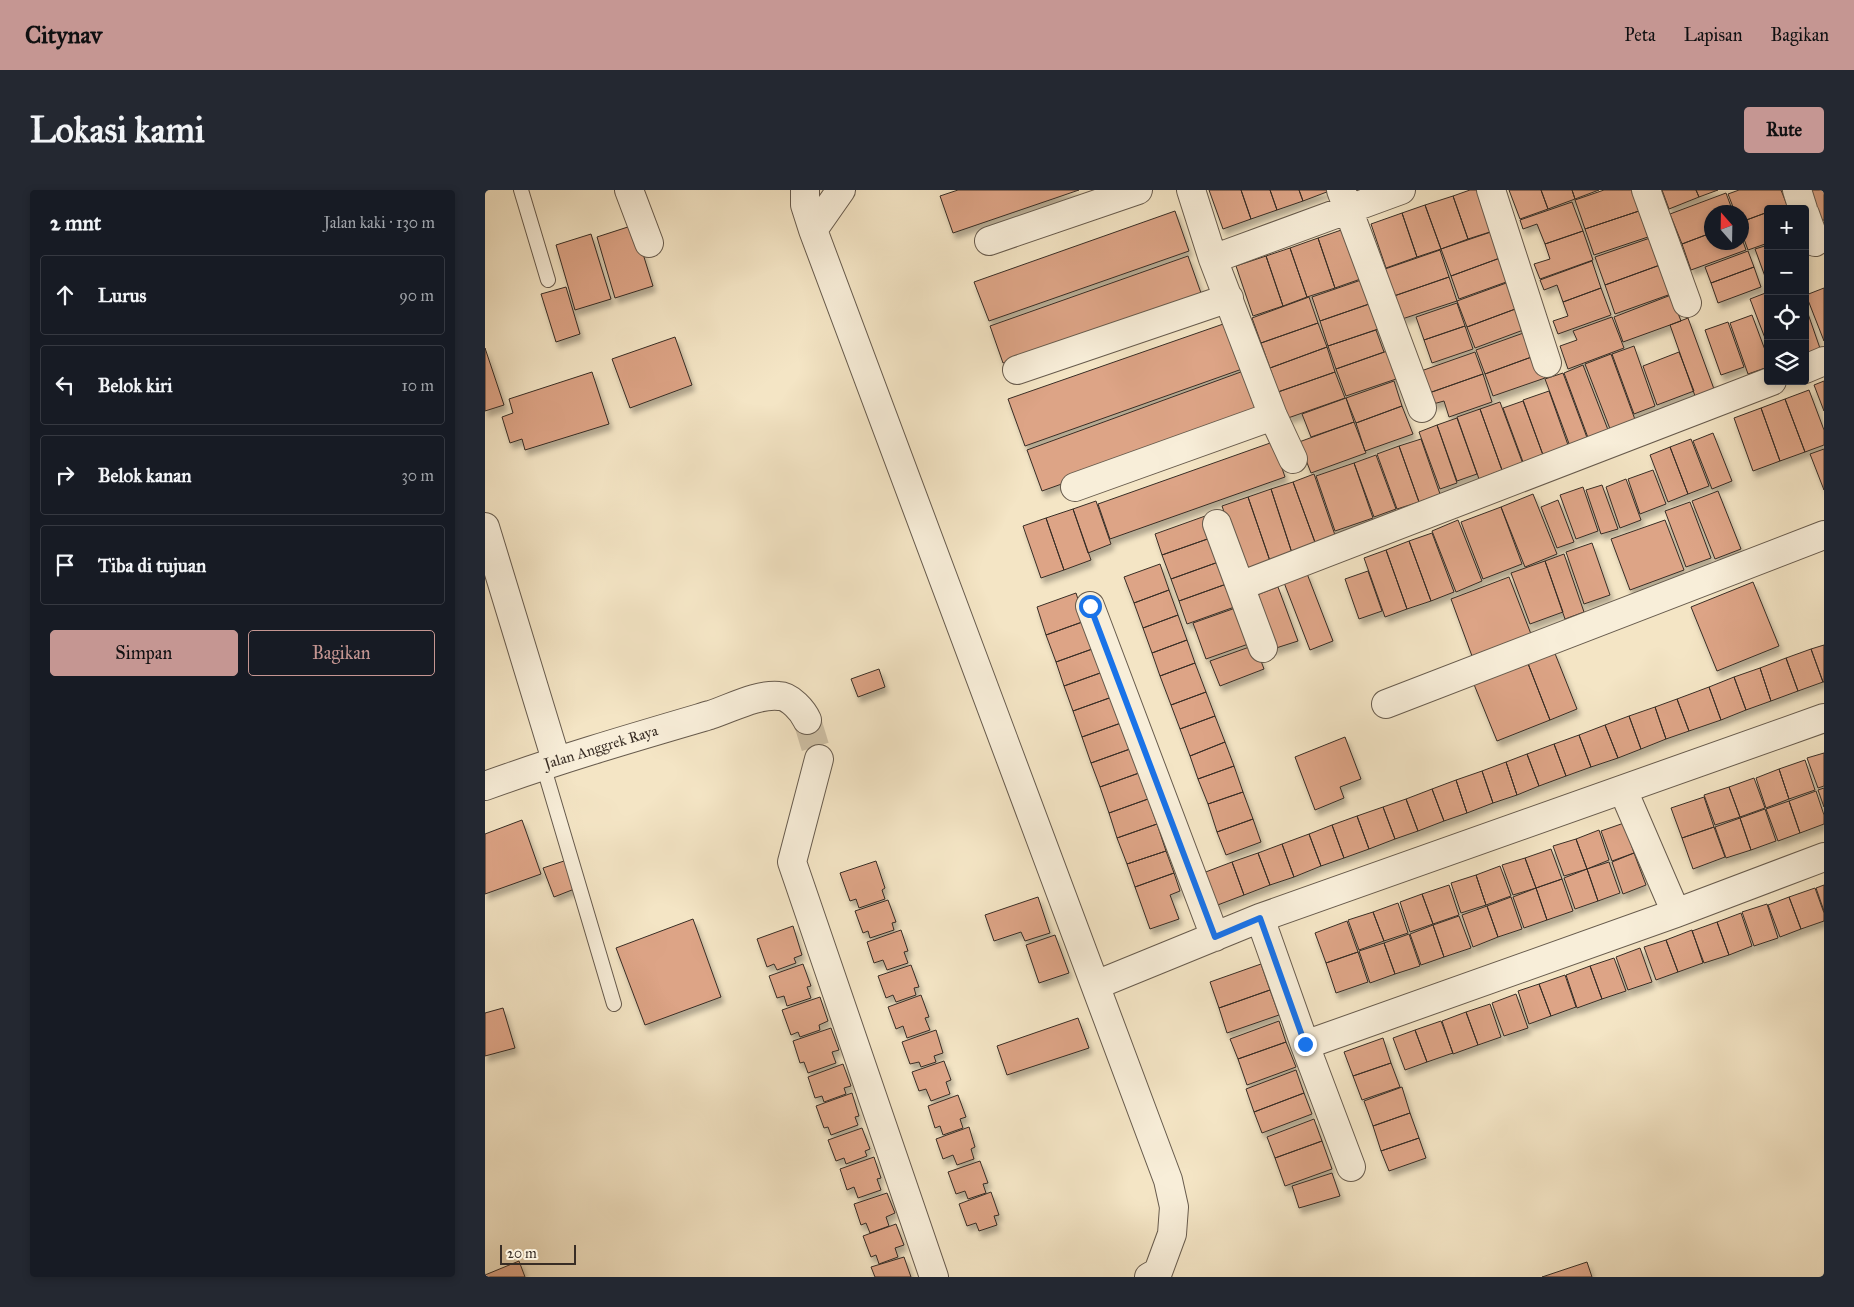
<!DOCTYPE html>
<html lang="id">
<head>
<meta charset="utf-8">
<style>
  :root { --surface:#171b24; --page:#242831; --text:#f1f3f6; --muted:#9ea1a6; --line:#363941; --accent:#c59692 }
  body { margin:0; font-family:"IM FELL Great Primer",serif; background:var(--page); color:var(--text) }
  .controls { position:absolute; right:15px; top:15px; display:grid; overflow:hidden; border-radius:5px; box-shadow:0 2px 8px #0003 }
  .controls button { width:45px; height:45px; display:grid; place-items:center; padding:0; border:0; border-bottom:1px solid var(--line); background:var(--surface); color:var(--text); font:25px sans-serif }
  .compass { position:absolute; left:1219px; top:15px; width:45px; height:45px; border-radius:50%; background:var(--surface); box-shadow:0 2px 8px #0003; rotate:340deg }
  .scale { position:absolute; left:15px; bottom:12px; width:76px; box-sizing:border-box; padding-left:5px; border:2px solid #382d25; border-top:0; font-size:14px; line-height:18px; white-space:nowrap; color:#382d25; -webkit-text-stroke:4px #f8eed9; paint-order:stroke }
  .stop { position:absolute; width:15px; height:15px; margin:-11px; border:4px solid #1a73e8; border-radius:50%; background:#fff }
  .stop.end { background:#1a73e8; border-color:#fff; box-shadow:0 1px 5px #0008 }
  .list { margin:0; padding:0; list-style:none }
  h2 { display:flex; justify-content:space-between; align-items:center; height:65px; margin:0; padding:0 20px; font-size:21px }
  h2 small { font-size:16px; font-weight:400; color:var(--muted) }
  .list li { display:grid; grid-template-columns:32px 1fr auto; gap:15px; align-items:center; box-sizing:border-box; height:80px; margin:0 10px 10px; padding:0 10px; border:1px solid var(--line); border-radius:5px }
  .list b { display:block; font-size:19px; white-space:nowrap }
  .list em { font-size:16px; font-style:normal; color:var(--muted) }
  .actions { display:flex; gap:10px; padding:15px 20px }
  .actions a { flex:1; padding:11px 0; border:1px solid var(--accent); border-radius:5px; text-align:center; font-size:18px; color:var(--accent) }
  .actions .main { background:var(--accent); color:#111 }
  .icon { flex:none; width:28px; height:28px; fill:none; stroke:currentColor; stroke-width:2; stroke-linecap:round; stroke-linejoin:round }
  .map { position:relative; flex:none; width:1339px; height:1087px; overflow:hidden; border-radius:5px }
  header { display:flex; align-items:center; gap:30px; box-sizing:border-box; height:70px; padding:0 25px; background:var(--accent); color:#111 }
  header strong { font-size:24px }
  nav { display:flex; gap:28px; margin-inline-start:auto; font-size:18px }
  .intro { display:flex; align-items:center; justify-content:space-between; box-sizing:border-box; height:120px; padding:0 30px }
  h1 { margin:0; font-size:35px }
  .button { padding:12px 22px; border-radius:5px; background:var(--accent); color:#111; font-size:18px; font-weight:700 }
  main { display:flex; gap:30px; padding:0 30px }
  aside { flex:1; background:var(--surface); border-radius:5px; box-shadow:0 2px 8px #0003 }
  .map>svg:first-child { display:block }
  .building { fill:#dda486; stroke:#382d25; filter:url(#shadow) }
  .lines { fill:none; stroke-linecap:round; stroke-linejoin:round }
  .street-tunnel { stroke:#cec0a5; stroke-width:28; stroke-dasharray:28 14; stroke-linecap:butt }
  .lane-casing { stroke:#675b4d; stroke-width:16 }
  .street-casing { stroke:#675b4d; stroke-width:30 }
  .lane { stroke:#f8eed9; stroke-width:14 }
  .street { stroke:#f8eed9; stroke-width:28 }
  .route { stroke:#1a73e8; stroke-width:6 }
  .labels { text-anchor:middle; stroke-width:4; stroke-linejoin:round; paint-order:stroke }
  .street-label { font-size:15px; fill:#382d25; stroke:#f8eed9 }
</style>
</head>
<body>
<header>
<strong>Citynav</strong>
<nav><a>Peta</a><a>Lapisan</a><a>Bagikan</a></nav>
</header>
<div class="intro"><h1>Lokasi kami</h1><a class="button">Rute</a></div>
<main>
<aside>
<h2>2 mnt<small>Jalan kaki · 130 m</small></h2>
<ul class="list">
<li><svg class="icon" aria-label="ahead" viewBox="0 0 24 24"><path d="M12 20V5M6 11l6-6 6 6"/></svg><div><b>Lurus</b></div><em>90 m</em></li>
<li><svg class="icon" aria-label="left" viewBox="0 0 24 24"><path d="M17 20v-9H6M10 6l-5 5 5 5"/></svg><div><b>Belok kiri</b></div><em>10 m</em></li>
<li><svg class="icon" aria-label="right" viewBox="0 0 24 24"><path d="M7 20v-9h11M14 6l5 5-5 5"/></svg><div><b>Belok kanan</b></div><em>30 m</em></li>
<li><svg class="icon" aria-label="arrive" viewBox="0 0 24 24"><path d="M6 21V4h12l-3 4 3 4H6"/></svg><div><b>Tiba di tujuan</b></div></li>
</ul>
<div class="actions"><a class="main">Simpan</a><a>Bagikan</a></div>
</aside>
<div class="map">
<svg width="1339" height="1087" viewBox="0 0 1339 1087">
  <defs>
    <filter id="shadow"><feDropShadow dx="3" dy="5.5" stdDeviation="2.5" flood-color="#0004"/></filter>
  </defs>
  <rect width="100%" height="100%" fill="#f4e5c5"/>
  <filter id="stains"><feTurbulence type="fractalNoise" baseFrequency=".004" numOctaves="4"/><feColorMatrix values="0 0 0 0 .2 0 0 0 0 .09 0 0 0 0 .02 0 0 0 .5 -.17"/></filter>
  <radialGradient id="worn" r=".72"><stop offset=".6" stop-color="#630" stop-opacity="0"/><stop offset="1" stop-color="#630" stop-opacity=".3"/></radialGradient>
  <!-- building -->
  <path class="building" d="M473,0H594L468,43L455,6Z
    M724,0H756L766,29L738,39Z
    M756,0H785L792,20L766,29Z
    M785,0H814L818,11L792,20Z
    M814,0H847L818,11Z
    M985,0H994L1008,41L983,49L968,6Z
    M1024,0H1056L1063,19L1035,29Z
    M1056,0H1087L1090,9L1063,19Z
    M1087,0H1114L1090,9Z
    M1119,0H1147L1154,21L1100,39L1090,10Z
    M1177,0H1211L1214,7L1184,19Z
    M1211,0H1233L1214,7Z
    M1254,0H1296L1302,15L1292,19H1283V22L1256,32V22H1250L1243,4Z
    M1325,0H1339V30L1336,31Z
    M1241,3L1248,22H1226V43L1197,54L1185,24Z
    M968,6L983,49L956,59L940,15Z
    M1087,12L1098,41L1060,54L1052,34L1038,39L1035,30Z
    M940,15L956,59L932,67L917,23Z
    M690,21L704,61L504,131L489,92Z
    M1154,21L1163,47L1109,65L1100,39Z
    M1283,22V53L1263,60L1256,41V32Z
    M917,23L932,67L901,78L886,34Z
    M149,35L168,96L130,108L112,47Z
    M868,36L884,86L850,98L833,48Z
    M1098,41L1108,70L1055,89L1049,74L1065,69L1060,54Z
    M1006,42L1015,68L966,86L956,59Z
    M1226,43V52H1256V46L1261,60L1206,80L1197,54Z
    M106,44L126,109L90,120L71,55Z
    M833,48L850,98L822,107L805,58Z
    M1165,48L1175,75L1120,95L1110,67Z
    M1283,55V91L1282,92L1270,59Z
    M805,58L822,107L798,116L781,66Z
    M955,60L964,87L909,106L900,79Z
    M1263,61L1269,77L1226,93L1220,77Z
    M703,66L716,103L518,173L505,136Z
    M781,66L798,116L768,126L751,76Z
    M1015,68L1024,91L974,109L966,86Z
    M1107,71L1116,98L1078,112L1072,95L1059,100L1055,90Z
    M1175,75L1186,104L1130,124L1120,95Z
    M1269,77L1276,97L1233,113L1226,93Z
    M964,87L972,111L917,129L909,106Z
    M879,89L887,113L835,131L827,107Z
    M1024,92L1033,118L982,137L972,111Z
    M81,97L95,144L71,152L56,104Z
    M1116,98L1126,125L1073,144L1068,131L1083,126L1078,112Z
    M1339,98V151L1321,105Z
    M1283,102V156L1265,109Z
    M1186,105L1196,131L1138,152L1129,127Z
    M824,107L833,133L776,153L767,128Z
    M887,113L896,138L843,156L835,131Z
    M972,113L980,136L939,150L931,127Z
    M1320,115L1337,164L1320,169Z
    M1033,118L1041,139L990,158L982,137Z
    M1267,125L1283,168V177L1263,184L1245,133Z
    M1127,127L1139,158L1083,179L1075,156L1092,150L1088,141Z
    M1203,128L1229,199L1210,206L1185,135Z
    M744,132L760,178L540,256L523,209Z
    M1243,132L1259,177L1236,185L1220,140Z
    M833,133L842,157L785,178L776,153Z
    M980,136L988,159L947,173L939,150Z
    M891,140L899,162L851,179L843,156Z
    M1044,141L1052,165L1000,184L991,160Z
    M190,147L207,195L145,218L127,169Z
    M1149,156L1170,216L1149,224L1127,164Z
    M842,157L850,182L793,202L785,178Z
    M0,158L19,215L0,221Z
    M908,159L917,187L861,206L851,179Z
    M990,162L998,184L944,203L936,181Z
    M1194,162L1209,201L1172,215L1158,176Z
    M1126,164L1152,235L1127,244L1100,174Z
    M1052,165L1060,188L1008,206L1000,184Z
    M1098,175L1125,245L1105,253L1079,183Z
    M764,179L779,222L557,301L542,260Z
    M107,182L124,234L40,260L37,249L25,253L17,227L28,223L24,209Z
    M850,182L860,208L803,228L793,202Z
    M1078,183L1104,253L1086,259L1060,189Z
    M998,184L1007,212L964,227L959,211L948,214L944,203Z
    M909,191L917,216L871,233L861,208Z
    M1339,191V221L1329,195Z
    M1324,200L1339,240V255L1320,262L1300,209Z
    M1064,201L1083,255L1058,265L1038,210Z
    M861,208L869,232L826,247L817,224Z
    M1300,209L1320,262L1295,271L1276,218Z
    M1038,211L1058,265L1038,272L1018,218Z
    M1015,212L1038,274L1017,280L995,219Z
    M917,216L928,244L880,261L871,233Z
    M1276,218L1295,271L1268,281L1249,228Z
    M995,219L1017,280L994,289L972,227Z
    M972,228L992,284L972,291L952,235Z
    M869,232L881,263L826,283L814,252Z
    M952,235L972,293L955,299L934,242Z
    M1228,243L1247,291L1227,299L1208,251Z
    M936,249L955,304L934,312L914,256Z
    M1206,249L1224,296L1203,304L1185,257Z
    M788,252L800,287L625,349L613,314Z
    M914,256L934,312L912,319L892,264Z
    M1185,257L1203,304L1183,312L1165,265Z
    M1339,259V300L1325,264Z
    M891,265L911,319L889,327L869,273Z
    M869,273L888,328L850,341L831,286Z
    M1168,280L1181,314L1155,324L1143,289Z
    M829,284L851,348L831,355L808,292Z
    M1141,289L1156,330L1135,338L1121,297Z
    M808,292L831,355L807,363L786,299Z
    M1117,295L1133,339L1116,344L1101,300Z
    M1098,297L1113,341L1091,349L1075,305Z
    M786,299L807,363L785,371L763,307Z
    M1233,301L1256,359L1230,369L1207,311Z
    M1048,304L1072,364L1040,377L1016,317Z
    M763,307L785,371L759,380L737,316Z
    M1073,310L1089,352L1072,358L1056,317Z
    M611,311L626,354L603,363L588,319Z
    M1205,312L1226,368L1201,377L1180,321Z
    M1016,317L1037,374L998,389L976,332Z
    M588,319L606,370L579,380L561,328Z
    M723,325L731,346L677,365L670,344Z
    M561,328L579,380L556,388L538,336Z
    M973,330L997,391L971,402L947,341Z
    M1180,330L1199,380L1145,400L1126,349Z
    M947,343L969,402L946,411L924,351Z
    M731,346L739,370L686,389L677,365Z
    M924,351L946,411L922,419L901,360Z
    M1107,353L1125,405L1099,414L1081,362Z
    M901,360L922,419L900,427L879,368Z
    M1079,364L1099,422L1080,429L1060,371Z
    M739,370L747,392L694,411L686,389Z
    M1060,371L1078,422L1045,434L1026,383Z
    M675,374L684,400L649,413L639,387Z
    M821,381L848,451L825,460L798,390Z
    M883,381L897,421L874,429L860,389Z
    M1024,387L1046,444L987,466L966,409Z
    M747,392L755,415L702,434L694,411Z
    M1268,392L1294,456L1232,481L1206,417Z
    M793,397L813,451L788,459L769,406Z
    M684,400L693,425L658,438L649,413Z
    M591,403L600,431L561,445L552,417Z
    M756,416L769,452L721,469L708,433Z
    M693,425L702,450L667,463L658,438Z
    M600,431L610,458L571,472L561,445Z
    M702,450L710,473L675,486L667,463Z
    M770,455L779,479L735,496L725,471Z
    M1339,455V492H1338L1326,459Z
    M610,458L618,482L579,496L571,472Z
    M1326,459L1338,492L1313,501L1301,468Z
    M1069,461L1092,519L1065,530L1042,471Z
    M1301,468L1313,501L1286,511L1275,478Z
    M1042,471L1065,530L1012,551L988,492Z
    M710,473L721,502L686,515L675,486Z
    M1275,478L1286,511L1261,520L1249,487Z
    M394,479L400,497L373,507L366,489Z
    M618,482L627,507L588,521L579,496Z
    M1249,487L1261,520L1236,530L1224,497Z
    M1224,497L1236,530L1204,541L1192,509Z
    M721,502L730,526L695,539L686,515Z
    M627,507L636,533L597,547L588,521Z
    M1192,509L1204,541L1181,549L1170,517Z
    M1170,517L1181,549L1156,559L1144,526Z
    M730,526L740,552L705,566L695,539Z
    M1144,526L1156,559L1133,568L1120,535Z
    M636,533L645,559L606,573L597,547Z
    M1120,535L1133,568L1106,577L1094,545Z
    M1094,545L1106,577L1081,586L1069,554Z
    M860,547L876,589L855,597L859,608L830,620L810,567Z
    M740,552L749,576L713,589L705,566Z
    M1069,554L1081,586L1054,596L1042,564Z
    M645,559L654,583L615,597L606,573Z
    M1339,563V596L1333,598L1322,568Z
    M1042,564L1054,596L1032,605L1021,572Z
    M1320,570L1330,600L1304,609L1294,579Z
    M1021,572L1032,605L1008,613L997,581Z
    M749,576L758,602L723,614L713,589Z
    M1294,579L1304,609L1281,618L1271,588Z
    M997,581L1008,613L982,623L971,590Z
    M654,583L663,609L624,623L615,597Z
    M1269,588L1280,618L1255,627L1244,597Z
    M971,590L982,623L959,631L947,599Z
    M1244,597L1255,627L1230,635L1219,605Z
    M1339,598V617L1333,600Z
    M947,599L959,631L933,641L921,609Z
    M1331,601L1339,625V634L1315,643L1304,611Z
    M758,602L768,629L732,642L723,614Z
    M1219,607L1229,637L1197,648L1186,618Z
    M663,609L672,634L632,648L624,623Z
    M921,609L933,641L910,649L898,617Z
    M1304,611L1315,643L1293,651L1281,619Z
    M898,617L910,649L884,659L872,626Z
    M1280,619L1291,651L1266,660L1255,628Z
    M872,626L884,659L859,668L847,635Z
    M1255,628L1266,660L1241,668L1230,637Z
    M768,629L776,652L741,665L732,642Z
    M37,630L56,684L0,704V644Z
    M1139,633L1149,663L1127,671L1116,641Z
    M672,634L681,661L642,674L632,648Z
    M847,635L859,668L836,676L824,644Z
    M1229,637L1240,667L1208,679L1197,648Z
    M1114,640L1124,670L1102,679L1091,649Z
    M824,644L836,676L809,687L797,654Z
    M1091,649L1102,679L1079,686L1068,656Z
    M797,654L809,687L785,695L773,663Z
    M1066,659L1077,689L1051,698L1040,668Z
    M681,661L689,683L650,697L642,674Z
    M773,663L785,695L759,705L747,672Z
    M1149,663L1161,695L1138,704L1127,672Z
    M1040,668L1051,698L1028,705L1017,675Z
    M82,670L92,698L69,707L58,678Z
    M391,671L400,698L397,700L400,709L374,718L371,709L365,711L355,683Z
    M747,672L759,705L730,716L718,683Z
    M1124,672L1135,703L1113,711L1102,679Z
    M1015,676L1026,706L1001,715L991,685Z
    M1102,679L1113,711L1090,719L1079,688Z
    M689,683L695,701L685,705L694,729L665,739L650,697Z
    M991,685L1001,715L976,723L966,693Z
    M1077,689L1088,721L1062,730L1051,698Z
    M964,695L974,725L948,734L937,704Z
    M1339,695V721L1331,698Z
    M1051,698L1062,730L1039,738L1028,707Z
    M1330,698L1339,723V731L1316,739L1304,707Z
    M937,704L948,734L925,742L915,712Z
    M553,707L565,743L540,751L536,742L509,751L500,725Z
    M1026,707L1037,739L1013,747L1002,716Z
    M1304,707L1316,739L1295,747L1283,715Z
    M403,710L411,732L407,733L409,740L385,748L383,741L378,743L370,721Z
    M913,713L923,743L899,751L888,722Z
    M1282,714L1293,748L1269,756L1257,722Z
    M1002,716L1013,747L988,757L977,725Z
    M888,722L899,751L874,760L863,730Z
    M1256,723L1267,756L1244,765L1232,732Z
    M974,726L986,758L959,767L948,735Z
    M208,729L236,807L160,835L131,758Z
    M862,731L873,762L841,773L830,743Z
    M1232,732L1244,765L1219,773L1207,741Z
    M948,735L959,767L936,775L925,744Z
    M308,736L317,765L309,768L311,773L292,780L289,774L282,777L272,749Z
    M416,740L423,761L419,762L423,773L402,780L398,770L389,773L382,752Z
    M1207,740L1218,773L1193,782L1181,750Z
    M924,744L935,776L910,784L899,753Z
    M570,745L584,783L554,793L541,755Z
    M1181,750L1193,782L1171,790L1159,757Z
    M899,753L910,784L885,793L874,761Z
    M1155,758L1167,792L1143,800L1131,767Z
    M873,762L883,792L851,803L841,773Z
    M1129,768L1141,801L1117,809L1105,776Z
    M318,774L326,796L322,797L326,808L302,816L299,806L292,808L284,786Z
    M776,774L785,800L734,818L725,792Z
    M426,775L434,797L429,798L431,805L411,812L408,805L401,808L393,786Z
    M1105,776L1117,809L1092,818L1081,785Z
    M1080,785L1091,817L1066,826L1054,794Z
    M1054,794L1066,826L1044,834L1033,801Z
    M785,800L794,825L742,843L734,818Z
    M1031,804L1043,838L1019,846L1007,813Z
    M436,805L444,827L440,828L445,840L422,848L418,836L411,839L403,817Z
    M335,807L343,831L334,835L335,840L315,847L313,842L306,845L297,820Z
    M1005,814L1016,847L993,855L981,822Z
    M18,818L30,858L0,866V823Z
    M981,822L993,855L968,864L957,831Z
    M593,828L604,858L522,885L512,856Z
    M794,831L801,852L753,869L745,849Z
    M956,831L968,863L942,872L930,840Z
    M346,838L354,860L347,862L351,873L323,883L319,872L315,873L308,851Z
    M451,840L458,863L449,866L451,872L436,877L434,872L425,874L417,852Z
    M930,840L942,872L920,880L908,848Z
    M898,848L906,873L868,886L859,862Z
    M801,852L811,877L762,895L753,869Z
    M459,871L466,890L461,892L465,904L446,911L441,899L434,901L427,882Z
    M906,873L915,897L877,910L868,886Z
    M358,874L366,896L359,898L361,904L339,912L337,906L330,908L323,887Z
    M811,880L819,903L769,922L761,899Z
    M917,897L925,923L888,936L879,911Z
    M367,903L374,926L370,927L373,935L346,945L343,937L339,938L331,916Z
    M819,903L827,924L777,943L769,922Z
    M473,905L481,927L475,929L478,938L458,945L455,936L450,938L443,916Z
    M925,923L934,948L896,961L888,936Z
    M829,929L837,951L790,968L782,947Z
    M484,937L490,957L486,959L489,969L472,975L468,965L458,969L451,949Z
    M377,938L385,959L380,961L382,966L361,974L359,968L351,971L343,950Z
    M934,948L941,968L904,981L896,961Z
    M837,951L847,979L800,996L790,968Z
    M389,967L396,988L392,989L396,1000L373,1008L369,997L362,1000L355,979Z
    M495,971L503,993L498,994L501,1003L483,1009L480,1001L471,1004L463,982Z
    M847,983L855,1006L814,1018L807,996Z
    M506,1002L514,1025L509,1026L512,1035L494,1041L491,1033L482,1036L474,1014Z
    M402,1003L410,1023L401,1027L404,1036L385,1043L381,1033L376,1035L369,1014Z
    M411,1034L419,1055L410,1058L413,1067L394,1074L391,1065L386,1067L378,1046Z
    M419,1067L426,1087H390L386,1077Z
    M34,1071L40,1087H0V1085Z
    M1102,1072L1107,1087H1057Z"/>
  <g class="lines">
    <!-- street-tunnel -->
    <path class="street-tunnel" d="M322,530L334,569"/>
    <!-- lane casing -->
    <g class="lane-casing">
      <path id="lane" d="M36,0L63,90
        M58,575L129,814"/>
    </g>
    <!-- street casing -->
    <g class="street-casing">
      <path id="street" d="M144,0L164,53
        M320,0V15L328,40L683,990L689,1017L687,1044L673,1082L664,1087
        M706,0L728,69L916,0
        M856,0L937,218
        M1006,0L1062,173
        M1161,0L1202,113
        M1312,0L1318,19
        M1320,24L1330,52
        M328,40L356,0
        M504,51L653,0
        M728,69L788,226L808,269
        M1320,179L1339,171
        M532,180L744,108
        M590,297L788,226
        M732,334L778,458
        M0,337L71,570
        M755,396L1287,191
        M605,416L730,747
        M901,514L1339,345
        M334,569L307,672L449,1087
        M0,596C74,569 150,547 225,525C247,518 271,504 294,506C305,506 318,521 322,530
        M1138,600L1191,723
        M775,728L820,855L1191,723L1339,667
        M611,795L775,728L1339,528
        M820,855L866,977"/>
    </g>
    <!-- lane -->
    <use href="#lane" class="lane"/>
    <!-- street -->
    <use href="#street" class="street"/>
  </g>
  <g class="lines">
    <!-- route -->
    <path class="route" d="M605,416L730,747L775,728L820,854"/>
  </g>
  <g class="labels">
    <!-- street labels -->
    <g class="street-label">
      <text transform="translate(116 557) rotate(-17)" y="5">Jalan Anggrek Raya</text>
    </g>
  </g>
  <rect width="100%" height="100%" filter="url(#stains)"/>
  <rect width="100%" height="100%" fill="url(#worn)"/>
</svg>
<div class="controls">
<button>+</button>
<button>−</button>
<button><svg class="icon" aria-label="locate" viewBox="0 0 24 24"><circle cx="12" cy="12" r="6"/><path d="M12 2v4M12 18v4M2 12h4M18 12h4"/></svg></button>
<button><svg class="icon" aria-label="layers" viewBox="0 0 24 24"><path d="M12 4l9 5-9 5-9-5zM3 14l9 5 9-5"/></svg></button>
</div>
<svg class="compass" viewBox="-18 -18 36 36"><path d="M0-13l5 13h-10z" fill="#e53935"/><path d="M0 13l5-13h-10z" fill="#9ea1a6"/></svg>
<div class="scale">20 m</div>
<div class="stop" style="left:605px;top:416px"></div>
<div class="stop end" style="left:820px;top:854px"></div>
</div>
</main>
</body>
</html>
